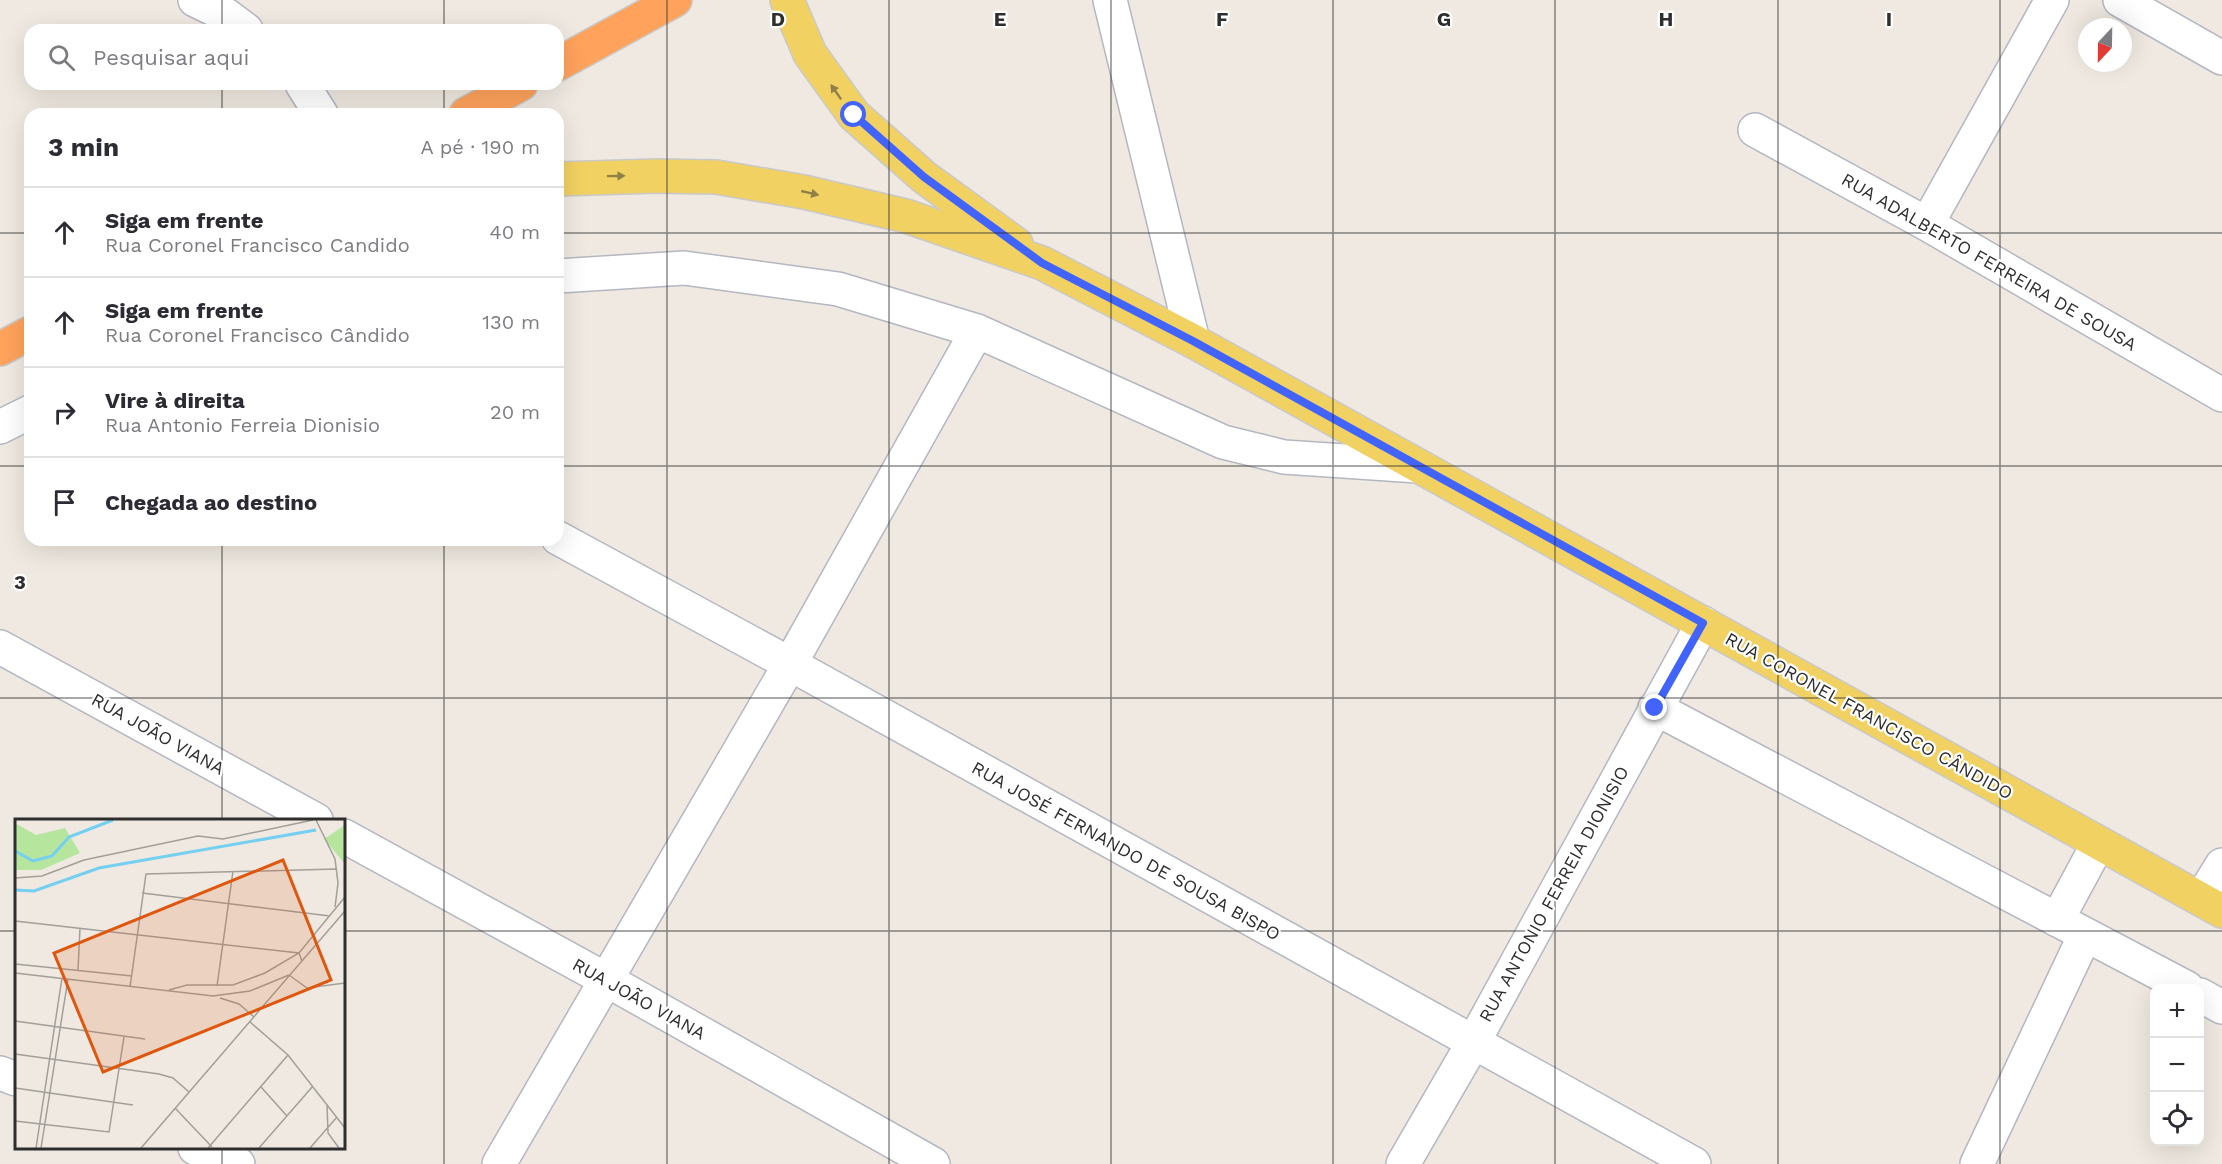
<!DOCTYPE html>
<html lang="pt">
<head>
<meta charset="utf-8">
<style>
  :root { --surface:#fff; --page:#f2f2f3; --text:#2b2b33; --muted:#7c7c81; --line:#e1e1e2 }
  body { margin:0; font-family:"Work Sans",sans-serif; background:var(--page); color:var(--text) }
  .controls { position:absolute; right:18px; bottom:18px; display:grid; overflow:hidden; border-radius:12px; box-shadow:0 6px 24px #0002 }
  .controls button { width:54px; height:54px; display:grid; place-items:center; padding:0; border:0; border-bottom:2px solid var(--line); background:var(--surface); color:var(--text); font:30px sans-serif }
  .compass { position:absolute; left:2078px; top:18px; width:54px; height:54px; border-radius:50%; background:var(--surface); box-shadow:0 6px 24px #0002; rotate:202deg }
  .stop { position:absolute; width:18px; height:18px; margin:-14px; border:4px solid #4264fb; border-radius:50%; background:#fff }
  .stop.end { background:#4264fb; border-color:#fff; box-shadow:0 2px 6px #0008 }
  .list { margin:0; padding:0; list-style:none }
  h2 { display:flex; justify-content:space-between; align-items:center; height:78px; margin:0; padding:0 24px; font-size:26px }
  h2 small { font-size:20px; font-weight:400; color:var(--muted) }
  .list li { display:grid; grid-template-columns:39px 1fr auto; gap:18px; align-items:center; box-sizing:border-box; height:90px; padding:0 24px; border-top:2px solid var(--line) }
  .list b { display:block; font-size:22px; white-space:nowrap }
  .list p { margin:0; font-size:20px; white-space:nowrap; color:var(--muted) }
  .list em { font-size:20px; font-style:normal; color:var(--muted) }
  .icon { flex:none; width:33px; height:33px; fill:none; stroke:currentColor; stroke-width:2; stroke-linecap:round; stroke-linejoin:round }
  .map { position:relative; flex:none; width:2222px; height:1164px; overflow:hidden }
  .search { position:absolute; background:var(--surface); box-shadow:0 6px 24px #0002; left:24px; top:24px; width:540px; height:66px; display:flex; align-items:center; gap:15px; box-sizing:border-box; padding:0 21px; border-radius:18px; color:var(--muted); font-size:22px }
  .panel { position:absolute; background:var(--surface); box-shadow:0 6px 24px #0002; left:24px; top:108px; width:540px; height:438px; border-radius:18px }
  .map>svg:first-child { display:block }
  .lines { fill:none; stroke-linecap:round; stroke-linejoin:round }
  .minor-casing { stroke:#b4b7c1; stroke-width:36 }
  .major-casing { stroke:#c9c9c9; stroke-width:36 }
  .highway-casing { stroke:#c9c9c9; stroke-width:36 }
  .minor { stroke:#fff; stroke-width:33 }
  .major { stroke:#f2d163; stroke-width:33 }
  .highway { stroke:#ffa35c; stroke-width:33 }
  .oneway { fill:#908048 }
  .route { stroke:#4264fb; stroke-width:8 }
  .grid { fill:none; stroke:#2e2e2e; stroke-width:1.5; stroke-opacity:0.55 }
  .labels { text-anchor:middle; stroke-width:4.5; stroke-linejoin:round; paint-order:stroke }
  .street-label { font-size:18px; fill:#2e2e2e; stroke:#fff }
  .inset-river { fill:none; stroke:#75cff0; stroke-width:3 }
  .inset-road { fill:none; stroke:#a29e99; stroke-width:1.5 }
  .view { fill:#df570e; fill-opacity:0.15; stroke:#df570e; stroke-width:3 }
  .inset-edge { fill:none; stroke:#2e2e2e; stroke-width:3 }
  .grid-label { font-size:20px; text-anchor:middle; font-weight:bold; fill:#2e2e2e; stroke:#fff; stroke-width:4.5; stroke-linejoin:round; paint-order:stroke }
</style>
</head>
<body>
<div class="map">
<svg width="2222" height="1164" viewBox="0 0 2222 1164">
  <rect width="100%" height="100%" fill="#efe9e1"/>
  <g class="lines">
    <!-- minor casing -->
    <g class="minor-casing">
      <path id="minor" d="M195,0L226,15L246,30
        M1110,0L1193,341
        M2120,0L2222,58
        M302,84L321,114
        M1755,130L1927,224L2222,395
        M1927,224L2052,0
        M558,276L684,268L838,289L977,331L1223,442L1284,457L1418,466
        M0,427L30,412
        M558,538L790,664L1694,1164
        M0,647L316,820
        M1655,708L2187,988
        M344,836L605,979L933,1164
        M2201,899L2222,865
        M2057,920L2098,844
        M2200,995L2222,1007
        M0,1073L16,1079
        M195,1148L238,1164
        M499,1164L790,664L977,331
        M1403,1164L1473,1043L1703,623
        M1977,1164L2085,935"/>
    </g>
    <!-- major casing -->
    <g class="major-casing">
      <path id="major" d="M787,0L810,54L854,115L924,177L1016,244
        M558,179L656,176L716,177L804,192L906,216L1042,263L1193,341L2222,911"/>
    </g>
    <!-- highway casing -->
    <g class="highway-casing">
      <path id="highway" d="M558,64L675,0
        M466,114L521,84
        M0,349L30,333"/>
    </g>
    <!-- minor -->
    <use href="#minor" class="minor"/>
    <!-- major -->
    <use href="#major" class="major"/>
    <!-- highway -->
    <use href="#highway" class="highway"/>
  </g>
  <!-- one-way arrows -->
  <defs><path id="oneway-solid" d="M-6-.8H1V-3.2L6.5 0L1 3.2V.8H-6Z" transform="scale(1.5)"/></defs>
  <g class="oneway">
    <use href="#oneway-solid" transform="translate(836 92) rotate(-125)"/>
    <use href="#oneway-solid" transform="translate(616 176) rotate(-1)"/>
    <use href="#oneway-solid" transform="translate(810 193) rotate(13)"/>
  </g>
  <g class="lines">
    <!-- route -->
    <path class="route" d="M854,115L924,177L1042,263L1193,341L1703,623L1655,708"/>
  </g>
  <!-- grid -->
  <path class="grid" d="M222,0V30M444,0V30M667,0V1164M889,0V1164M1111,0V1164M1333,0V1164M1555,0V1164M1778,0V1164M2000,0V1164M222,84V114M444,84V114M0,233H30M558,233H2222M0,466H30M558,466H2222M222,540V820M444,540V1164M0,698H2222M0,931H16M344,931H2222M222,1148V1164"/>
  <g class="labels">
    <!-- street labels -->
    <g class="street-label">
      <text transform="translate(1989 262) rotate(30)" y="6">RUA ADALBERTO FERREIRA DE SOUSA</text>
      <text transform="translate(1869 716) rotate(29)" y="6">RUA CORONEL FRANCISCO CÂNDIDO</text>
      <text transform="translate(158 734) rotate(29)" y="6">RUA JOÃO VIANA</text>
      <text transform="translate(1126 851) rotate(29)" y="6">RUA JOSÉ FERNANDO DE SOUSA BISPO</text>
      <text transform="translate(1554 894) rotate(-61)" y="6">RUA ANTONIO FERREIA DIONISIO</text>
      <text transform="translate(639 999) rotate(29)" y="6">RUA JOÃO VIANA</text>
    </g>
  </g>
  <!-- overview -->
  <g transform="translate(15 819)">
    <rect width="330" height="330" fill="#efe9e1"/>
    <path d="M0,4L21,16L50,9L65,34L26,51H0ZM330,6V64V45L309,20Z" fill="#b6e59e"/>
    <path class="inset-river" d="M0,32L18,42L37,37L54,18L98,1M0,71L19,72L84,49L301,11"/>
    <path class="inset-road" d="M301,1L320,40L323,64L320,88M0,59L27,57L69,41L183,17L208,20L298,1M127,74L315,97M0,102L284,134L287,142M0,145L117,157M63,151L65,109M0,154L198,177L235,172L274,156M274,156L292,169L330,164M202,167L218,52M115,168L131,55L322,50M154,171L172,166H218L250,154L284,134L330,78M205,179L224,185L239,198M0,202L130,220M235,203L273,236L330,309M0,235L144,255L158,259L174,273M246,268L272,297M0,269L118,286M312,285L313,314L324,329M160,289L197,328M0,302L94,313L109,218M21,329L47,159M26,329L53,160M126,329L330,92M193,329L273,236M244,329L298,267M295,329L322,298"/>
    <path class="view" d="M268,41L316,161L88,253L39,134Z"/>
    <rect width="330" height="330" class="inset-edge"/>
  </g>
  <g class="grid-label">
    <text x="778" y="26">D</text>
    <text x="1000" y="26">E</text>
    <text x="1222" y="26">F</text>
    <text x="1444" y="26">G</text>
    <text x="1666" y="26">H</text>
    <text x="1889" y="26">I</text>
    <text x="20" y="589">3</text>
  </g>
</svg>
<div class="controls">
<button>+</button>
<button>−</button>
<button><svg class="icon" aria-label="locate" viewBox="0 0 24 24"><circle cx="12" cy="12" r="6"/><path d="M12 2v4M12 18v4M2 12h4M18 12h4"/></svg></button>
</div>
<svg class="compass" viewBox="-18 -18 36 36"><path d="M0-13l5 13h-10z" fill="#e53935"/><path d="M0 13l5-13h-10z" fill="#7c7c81"/></svg>
<div class="stop" style="left:854px;top:115px"></div>
<div class="stop end" style="left:1655px;top:708px"></div>
<div class="search"><svg class="icon" aria-label="search" viewBox="0 0 24 24"><circle cx="10" cy="10" r="6"/><path d="M15 15l6 6"/></svg>Pesquisar aqui</div>
<section class="panel">
<h2>3 min<small>A pé · 190 m</small></h2>
<ul class="list">
<li><svg class="icon" aria-label="ahead" viewBox="0 0 24 24"><path d="M12 20V5M6 11l6-6 6 6"/></svg><div><b>Siga em frente</b><p>Rua Coronel Francisco Candido</p></div><em>40 m</em></li>
<li><svg class="icon" aria-label="ahead" viewBox="0 0 24 24"><path d="M12 20V5M6 11l6-6 6 6"/></svg><div><b>Siga em frente</b><p>Rua Coronel Francisco Cândido</p></div><em>130 m</em></li>
<li><svg class="icon" aria-label="right" viewBox="0 0 24 24"><path d="M7 20v-9h11M14 6l5 5-5 5"/></svg><div><b>Vire à direita</b><p>Rua Antonio Ferreia Dionisio</p></div><em>20 m</em></li>
<li><svg class="icon" aria-label="arrive" viewBox="0 0 24 24"><path d="M6 21V4h12l-3 4 3 4H6"/></svg><div><b>Chegada ao destino</b></div></li>
</ul>
</section>
</div>
</body>
</html>
